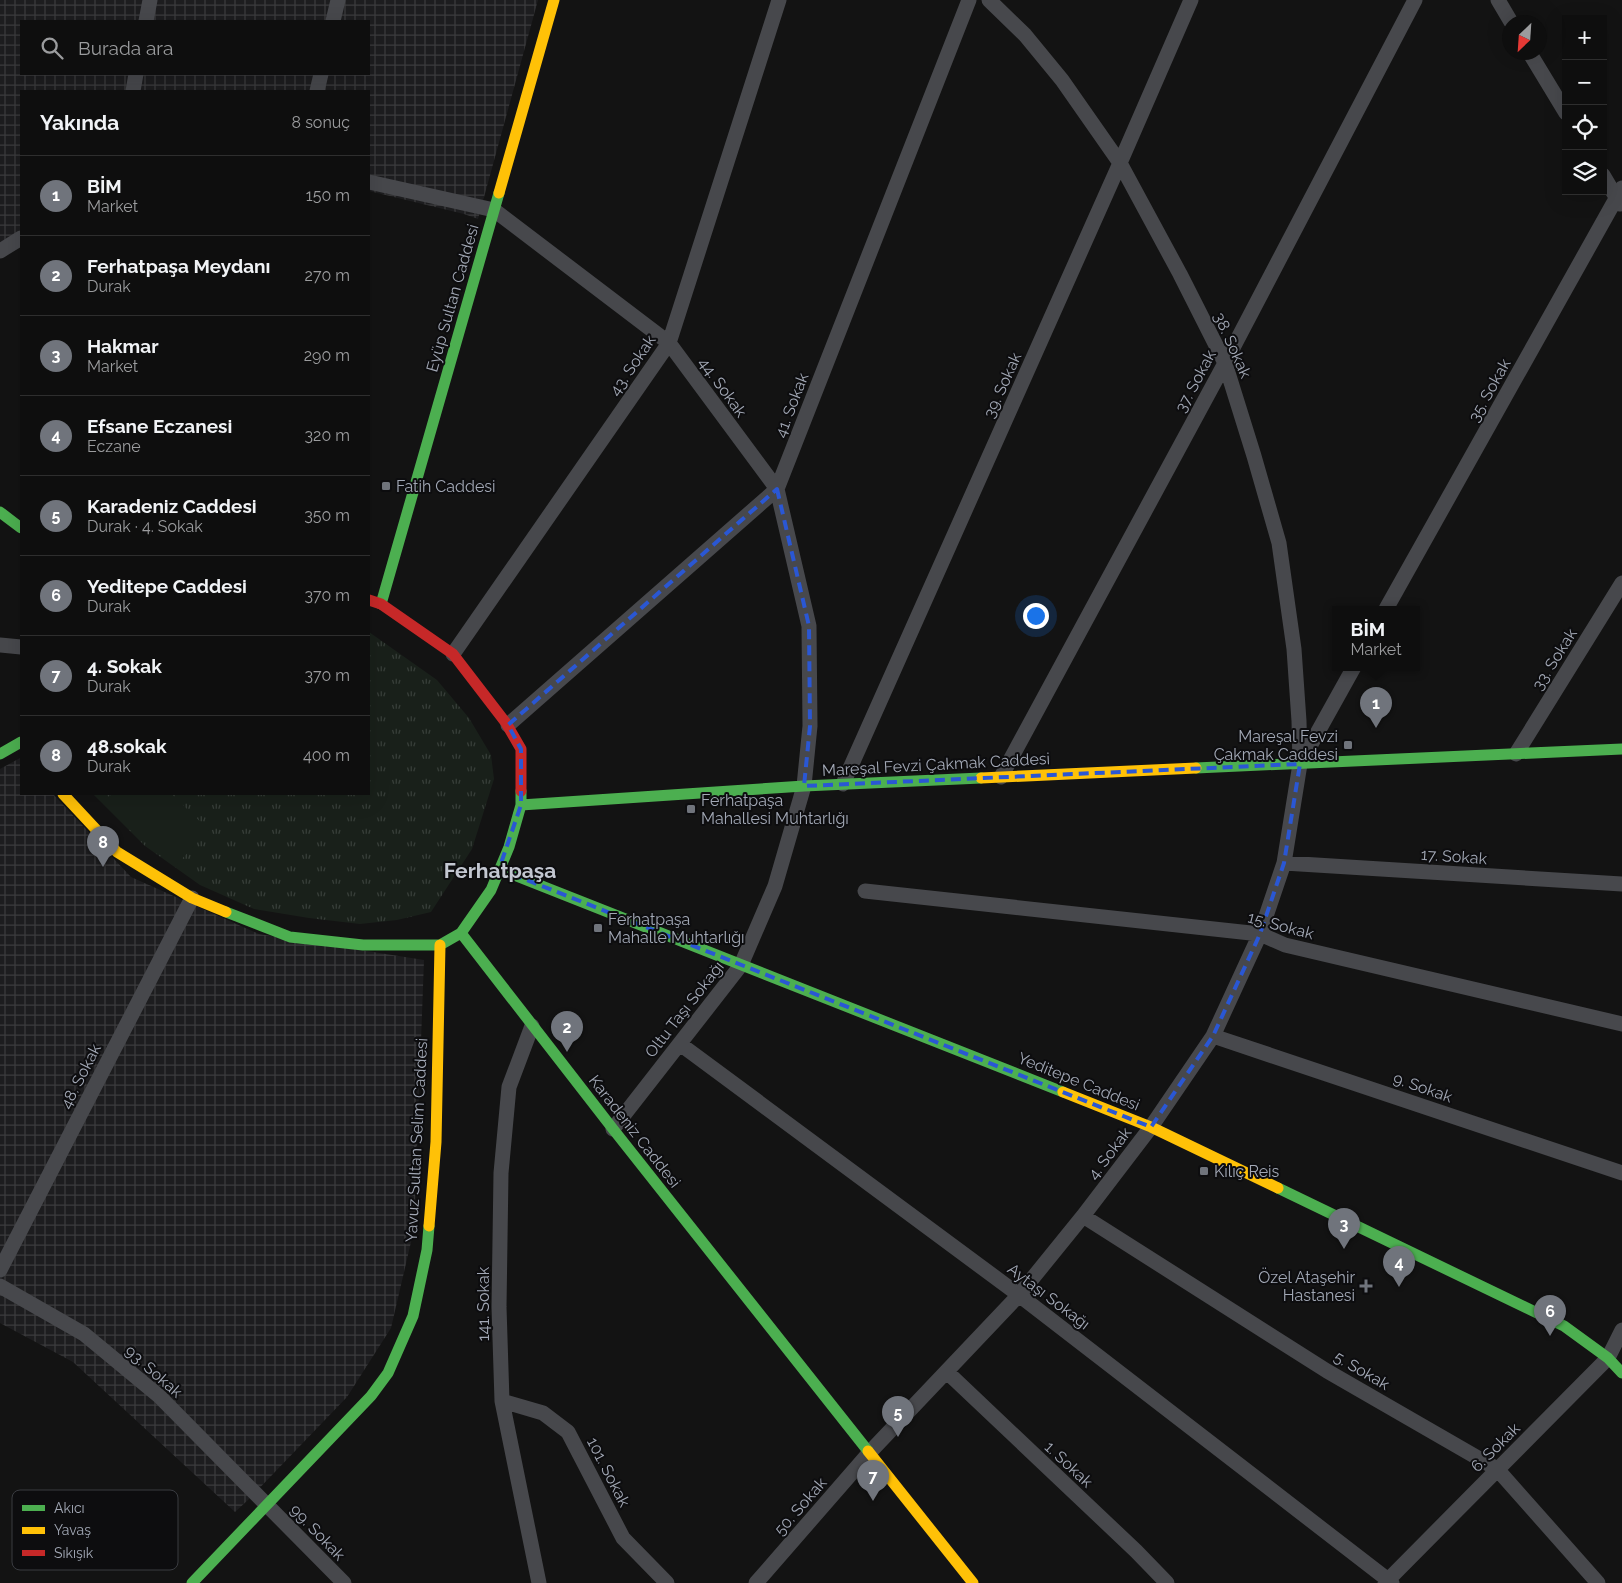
<!DOCTYPE html>
<html lang="tr">
<head>
<meta charset="utf-8">
<style>
  :root { --surface:#0e0e0e; --page:#171717; --text:#f1f3f6; --muted:#9b9c9e; --line:#2e2e2e; --accent:#70747c }
  body { margin:0; font-family:Raleway,sans-serif; background:var(--page); color:var(--text) }
  .controls { position:absolute; right:15px; top:15px; display:grid; overflow:hidden; border-radius:0px; box-shadow:0 5px 20px #0002 }
  .controls button { width:45px; height:45px; display:grid; place-items:center; padding:0; border:0; border-bottom:1px solid var(--line); background:var(--surface); color:var(--text); font:25px sans-serif }
  .compass { position:absolute; left:1502px; top:15px; width:45px; height:45px; border-radius:50%; background:var(--surface); box-shadow:0 5px 20px #0002; rotate:205deg }
  .you { position:absolute; left:1035px; top:615px; width:18px; height:18px; margin:-12px; border:4px solid #fff; border-radius:50%; background:#1a73e8; box-shadow:0 0 0 8px #1a73e833 }
  .badge { display:grid; place-items:center; width:32px; height:32px; border-radius:50%; background:var(--accent); color:#fff; font-size:16px; font-weight:700 }
  .pin { position:absolute; translate:-50% -41px; filter:drop-shadow(0 1px 2px #0008) }
  .pin::after { content:''; position:absolute; top:26px; width:18px; height:15px; background:inherit; clip-path:polygon(0 0,100% 0,50% 100%) }
  .popup { position:absolute; left:1332px; top:606px; width:88px; height:65px; box-sizing:border-box; display:grid; place-content:center; border-radius:0px; background:var(--surface); filter:drop-shadow(0 1px 4px #0005); font-size:16px; white-space:nowrap; color:var(--muted) }
  .popup b { font-size:19px; color:var(--text) }
  .popup::after { content:''; position:absolute; left:50%; top:100%; margin-left:-10px; border:10px solid transparent; border-top-color:var(--surface) }
  .list { margin:0; padding:0; list-style:none }
  h2 { display:flex; justify-content:space-between; align-items:center; height:65px; margin:0; padding:0 20px; font-size:21px }
  h2 small { font-size:16px; font-weight:400; color:var(--muted) }
  .list li { display:grid; grid-template-columns:32px 1fr auto; gap:15px; align-items:center; box-sizing:border-box; height:80px; padding:0 20px; border-top:1px solid var(--line) }
  .list b { display:block; font-size:19px; white-space:nowrap }
  .list p { margin:0; font-size:16px; white-space:nowrap; color:var(--muted) }
  .list em { font-size:16px; font-style:normal; color:var(--muted) }
  .icon { flex:none; width:28px; height:28px; fill:none; stroke:currentColor; stroke-width:2; stroke-linecap:round; stroke-linejoin:round }
  .map { position:relative; flex:none; width:1622px; height:1583px; overflow:hidden }
  .search { position:absolute; background:var(--surface); box-shadow:0 5px 20px #0002; left:20px; top:20px; width:350px; height:55px; display:flex; align-items:center; gap:12px; box-sizing:border-box; padding:0 18px; border-radius:0px; color:var(--muted); font-size:19px }
  .panel { position:absolute; background:var(--surface); box-shadow:0 5px 20px #0002; left:20px; top:90px; width:350px; height:705px; border-radius:0px }
  .map>svg:first-child { display:block }
  .industrial { fill:url(#industrial-grid); fill-rule:evenodd }
  .grass { fill:url(#grass-tufts) }
  .pitch { fill:#19201a }
  .lines { fill:none; stroke-linecap:round; stroke-linejoin:round }
  .street { stroke:#47484c; stroke-width:15 }
  .fast { stroke:#4caf50; stroke-width:11 }
  .slow { stroke:#ffc107; stroke-width:11 }
  .jam { stroke:#c62828; stroke-width:11 }
  .marked { fill:none; stroke:#2a57d4; stroke-width:4; stroke-dasharray:10 6; stroke-linejoin:round }
  .poi-dot { fill:#70747c; stroke:#0d0d0f; stroke-width:2 }
  .labels { text-anchor:middle; stroke-width:4; stroke-linejoin:round; paint-order:stroke }
  .street-label { font-size:16px; fill:#a2a8b5; stroke:#0d0d0f }
  .poi-label { font-size:16px; fill:#a2a8b5; stroke:#0d0d0f; text-anchor:start }
  .district-label { font-size:21px; font-weight:bold; fill:#c3c7d1; stroke:#0d0d0f }
  .key { fill:#0d0d0f; stroke:#3a3c41; stroke-width:1 }
  .key-label { font-size:14px; fill:#a2a8b5 }
</style>
</head>
<body>
<div class="map">
<svg width="1622" height="1583" viewBox="0 0 1622 1583">
  <defs>
    <pattern id="industrial-grid" width="8" height="8" patternUnits="userSpaceOnUse" patternTransform="scale(1.25)"><rect width="8" height="8" fill="#1d1d1f"/><path d="M0 4h8M4 0v8" fill="none" stroke="#3b3b3d"/></pattern>
    <pattern id="grass-tufts" width="24" height="20" patternUnits="userSpaceOnUse" patternTransform="scale(1.25)"><rect width="24" height="20" fill="#19201a"/><path d="M3 7l-1-3M5 7V3M7 7l1-3M15 17l-1-3M17 17v-4M19 17l1-3" fill="none" stroke="#373e39"/></pattern>
  </defs>
  <rect width="100%" height="100%" fill="#131313"/>
  <!-- industrial -->
  <path class="industrial" d="M0,0H538L478,219L464,214L369,191V91H21V246L0,256ZM21,21H369V74H21Z
    M20,758L21,794H53L131,877L259,934L424,960L414,1229L391,1328L347,1397L248,1500L235,1512L73,1362L0,1323V769Z"/>
  <!-- grass -->
  <path class="grass" d="M369,632L437,680L469,718L491,755L494,779L472,849L431,912L397,920L360,924L309,918L254,909L200,885L145,846L93,794H369Z"/>
  <!-- pitch -->
  <path class="pitch" d="M112,794H171L209,830L177,864L107,799Z"/>
  <g class="lines">
    <!-- street -->
    <path class="street" d="M1498,0L1511,22
      M146,21L150,0
      M333,21L338,0
      M1529,52L1566,113
      M133,91L136,74
      M317,91L321,74
      M1603,175L1620,204
      M369,182L494,210L669,343L777,489L809,626L810,726L804,786L775,886L741,965L613,1129
      M0,251L21,238
      M1386,609L1622,188
      M0,645L21,647
      M453,654L669,343L779,0
      M508,725L777,489L969,0
      M1516,754L1622,583
      M1300,764L1354,667
      M1001,777L1225,363L1415,0
      M843,784L1120,163L1191,0
      M1284,863L1622,884
      M865,891L1260,934L1285,945L1622,1024
      M532,1026L509,1087L501,1173L499,1307L502,1401L539,1583
      M1213,1036L1622,1173
      M680,1044L1019,1295L1392,1583
      M1083,1216L1327,1371L1497,1469L1598,1583
      M0,1270L192,898
      M0,1286L84,1334L159,1396L344,1583
      M947,1372L1136,1551L1167,1583
      M502,1401L543,1413L568,1432L623,1538L667,1583
      M756,1583L870,1452L1019,1295L1083,1216L1151,1127L1213,1036L1260,934L1284,863L1300,764L1299,721L1294,649L1279,543L1254,456L1225,363L1180,274L1120,163L1062,80L1025,35L989,0
      M1385,1583L1608,1358L1622,1330"/>
    <!-- fast -->
    <path class="fast" d="M0,512L21,528
      M381,604L499,193
      M0,754L21,742
      M1196,768L1622,749
      M521,805L804,786L981,778
      M499,869L1063,1092
      M226,912L290,937L363,945H440L461,933L491,890L509,847L521,805V791
      M461,933L613,1129L868,1451
      M1278,1188L1564,1326L1608,1358L1622,1373
      M192,1583L371,1396L388,1373L413,1316L427,1250L429,1226"/>
    <!-- slow -->
    <path class="slow" d="M499,193L554,0
      M981,778L1196,768
      M63,794L117,852L192,898L226,912
      M1063,1092L1151,1127L1278,1188
      M429,1226L436,1142L440,945
      M868,1451L973,1583"/>
    <!-- jam -->
    <path class="jam" d="M369,600L381,604L453,654L506,723L521,749V791"/>
  </g>
  <!-- marked area -->
  <path class="marked" d="M777,489L809,626L810,726L804,786L1300,764L1284,863L1260,934L1213,1036L1151,1127L499,869L521,805V749L508,725Z"/>
  <!-- markers -->
  <g class="poi-dot">
    <rect x="381" y="481" width="10" height="10" rx="2.5"/>
    <rect x="1343" y="740" width="10" height="10" rx="2.5"/>
    <rect x="686" y="804" width="10" height="10" rx="2.5"/>
    <rect x="593" y="923" width="10" height="10" rx="2.5"/>
    <rect x="1199" y="1166" width="10" height="10" rx="2.5"/>
    <path d="M1363.5 1278.5h5v5h5v5h-5v5h-5v-5h-5v-5h5z"/>
  </g>
  <g class="labels">
    <!-- street labels -->
    <g class="street-label">
      <text transform="translate(452 298) rotate(-74)" y="6">Eyüp Sultan Caddesi</text>
      <text transform="translate(1233 345) rotate(66)" y="6">38. Sokak</text>
      <text transform="translate(632 365) rotate(-56)" y="6">43. Sokak</text>
      <text transform="translate(1195 381) rotate(-62)" y="6">37. Sokak</text>
      <text transform="translate(1002 385) rotate(-66)" y="6">39. Sokak</text>
      <text transform="translate(723 387) rotate(54)" y="6">44. Sokak</text>
      <text transform="translate(1489 390) rotate(-61)" y="6">35. Sokak</text>
      <text transform="translate(791 405) rotate(-69)" y="6">41. Sokak</text>
      <text transform="translate(1554 659) rotate(-58)" y="6">33. Sokak</text>
      <text transform="translate(936 764) rotate(-3)" y="6">Mareşal Fevzi Çakmak Caddesi</text>
      <text transform="translate(1454 856) rotate(4)" y="6">17. Sokak</text>
      <text transform="translate(1281 925) rotate(15)" y="6">15. Sokak</text>
      <text transform="translate(684 1009) rotate(-52)" y="6">Oltu Taşı Sokağı</text>
      <text transform="translate(80 1076) rotate(-63)" y="6">48. Sokak</text>
      <text transform="translate(1079 1081) rotate(22)" y="6">Yeditepe Caddesi</text>
      <text transform="translate(1423 1087) rotate(19)" y="6">9. Sokak</text>
      <text transform="translate(635 1131) rotate(52)" y="6">Karadeniz Caddesi</text>
      <text transform="translate(416 1140) rotate(-87)" y="6">Yavuz Sultan Selim Caddesi</text>
      <text transform="translate(1109 1153) rotate(-53)" y="6">4. Sokak</text>
      <text transform="translate(1049 1296) rotate(37)" y="6">Aytaşı Sokağı</text>
      <text transform="translate(483 1304) rotate(-90)" y="6">141. Sokak</text>
      <text transform="translate(1362 1370) rotate(30)" y="6">5. Sokak</text>
      <text transform="translate(154 1371) rotate(41)" y="6">93. Sokak</text>
      <text transform="translate(1495 1447) rotate(-45)" y="6">6. Sokak</text>
      <text transform="translate(1069 1464) rotate(43)" y="6">1. Sokak</text>
      <text transform="translate(609 1472) rotate(63)" y="6">101. Sokak</text>
      <text transform="translate(800 1506) rotate(-49)" y="6">50. Sokak</text>
      <text transform="translate(318 1532) rotate(46)" y="6">99. Sokak</text>
    </g>
    <!-- poi labels -->
    <g class="poi-label">
      <text x="396" y="492">Fatih Caddesi</text>
      <text x="1338" y="742" text-anchor="end">Mareşal Fevzi<tspan x="1338" dy="18">Çakmak Caddesi</tspan></text>
      <text x="701" y="806">Ferhatpaşa<tspan x="701" dy="18">Mahallesi Muhtarlığı</tspan></text>
      <text x="608" y="925">Ferhatpaşa<tspan x="608" dy="18">Mahalle Muhtarlığı</tspan></text>
      <text x="1214" y="1177">Kılıç Reis</text>
      <text x="1355" y="1283" text-anchor="end">Özel Ataşehir<tspan x="1355" dy="18">Hastanesi</tspan></text>
    </g>
    <!-- district labels -->
    <g class="district-label">
      <text x="500" y="878">Ferhatpaşa</text>
    </g>
  </g>
  <!-- legend -->
  <rect x="12" y="1490" width="166" height="80" rx="8" class="key"/>
  <rect x="22" y="1505" width="23" height="6" fill="#4caf50"/>
  <rect x="22" y="1527" width="23" height="7" fill="#ffc107"/>
  <rect x="22" y="1550" width="23" height="6" fill="#c62828"/>
  <g class="key-label">
    <text x="54" y="1513">Akıcı</text>
    <text x="54" y="1535">Yavaş</text>
    <text x="54" y="1558">Sıkışık</text>
  </g>
</svg>
<div class="controls">
<button>+</button>
<button>−</button>
<button><svg class="icon" aria-label="locate" viewBox="0 0 24 24"><circle cx="12" cy="12" r="6"/><path d="M12 2v4M12 18v4M2 12h4M18 12h4"/></svg></button>
<button><svg class="icon" aria-label="layers" viewBox="0 0 24 24"><path d="M12 4l9 5-9 5-9-5zM3 14l9 5 9-5"/></svg></button>
</div>
<svg class="compass" viewBox="-18 -18 36 36"><path d="M0-13l5 13h-10z" fill="#e53935"/><path d="M0 13l5-13h-10z" fill="#9b9c9e"/></svg>
<div class="you"></div>
<div class="pin badge" style="left:1376px;top:728px">1</div>
<div class="popup"><b>BİM</b>Market</div>
<div class="pin badge" style="left:567px;top:1052px">2</div>
<div class="pin badge" style="left:1344px;top:1249px">3</div>
<div class="pin badge" style="left:1399px;top:1287px">4</div>
<div class="pin badge" style="left:898px;top:1437px">5</div>
<div class="pin badge" style="left:1550px;top:1336px">6</div>
<div class="pin badge" style="left:873px;top:1501px">7</div>
<div class="pin badge" style="left:103px;top:867px">8</div>
<div class="search"><svg class="icon" aria-label="search" viewBox="0 0 24 24"><circle cx="10" cy="10" r="6"/><path d="M15 15l6 6"/></svg>Burada ara</div>
<section class="panel">
<h2>Yakında<small>8 sonuç</small></h2>
<ul class="list">
<li><span class="badge">1</span><div><b>BİM</b><p>Market</p></div><em>150 m</em></li>
<li><span class="badge">2</span><div><b>Ferhatpaşa Meydanı</b><p>Durak</p></div><em>270 m</em></li>
<li><span class="badge">3</span><div><b>Hakmar</b><p>Market</p></div><em>290 m</em></li>
<li><span class="badge">4</span><div><b>Efsane Eczanesi</b><p>Eczane</p></div><em>320 m</em></li>
<li><span class="badge">5</span><div><b>Karadeniz Caddesi</b><p>Durak · 4. Sokak</p></div><em>350 m</em></li>
<li><span class="badge">6</span><div><b>Yeditepe Caddesi</b><p>Durak</p></div><em>370 m</em></li>
<li><span class="badge">7</span><div><b>4. Sokak</b><p>Durak</p></div><em>370 m</em></li>
<li><span class="badge">8</span><div><b>48.sokak</b><p>Durak</p></div><em>400 m</em></li>
</ul>
</section>
</div>
</body>
</html>
